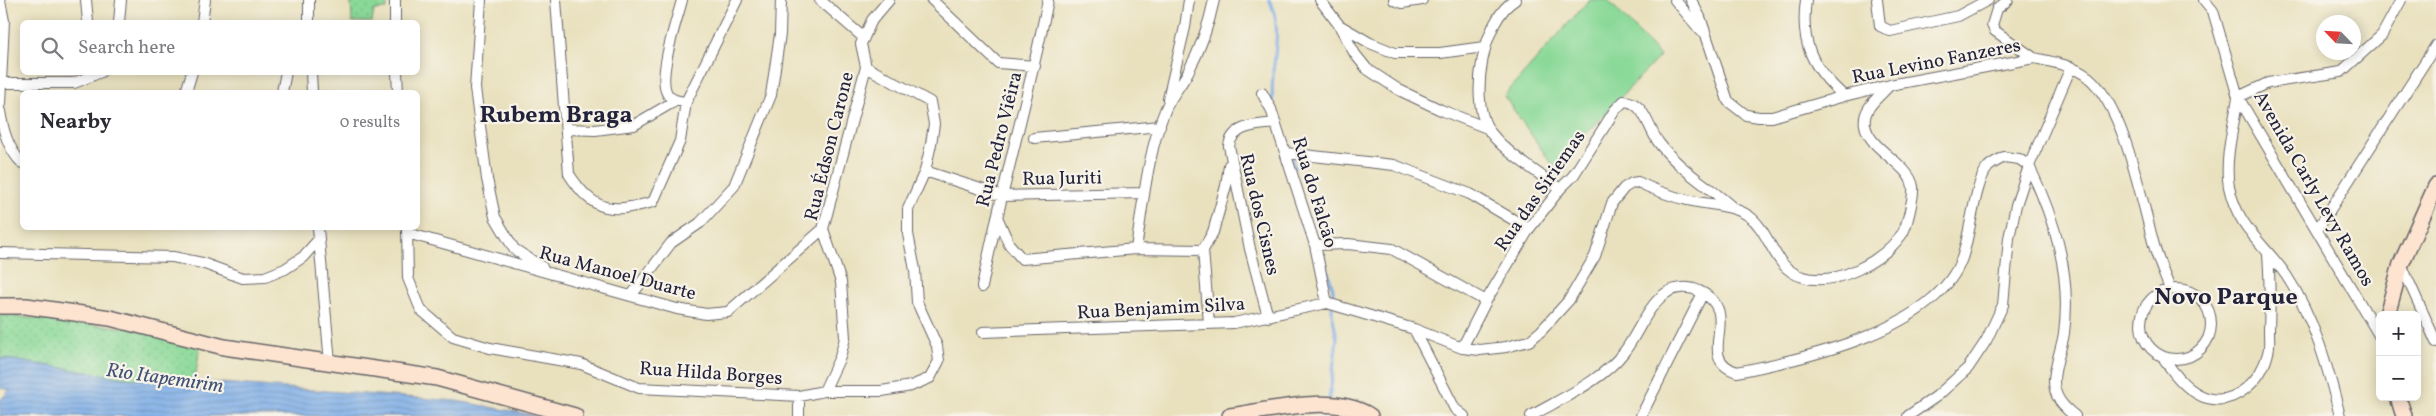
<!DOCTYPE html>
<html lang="en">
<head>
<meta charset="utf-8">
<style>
  :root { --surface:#fff; --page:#f7f7f7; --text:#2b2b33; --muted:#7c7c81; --line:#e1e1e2 }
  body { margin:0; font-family:Vollkorn,serif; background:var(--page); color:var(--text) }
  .controls { position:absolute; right:15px; bottom:15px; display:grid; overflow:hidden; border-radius:8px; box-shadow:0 2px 12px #0003 }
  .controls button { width:45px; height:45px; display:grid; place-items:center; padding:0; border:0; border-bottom:1px solid var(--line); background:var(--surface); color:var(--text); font:25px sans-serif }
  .compass { position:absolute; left:2316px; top:15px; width:45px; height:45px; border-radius:50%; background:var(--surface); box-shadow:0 2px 12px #0003; rotate:295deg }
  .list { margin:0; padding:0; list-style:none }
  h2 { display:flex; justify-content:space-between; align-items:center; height:65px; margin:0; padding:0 20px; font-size:21px }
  h2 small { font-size:16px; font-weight:400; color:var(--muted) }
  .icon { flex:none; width:28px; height:28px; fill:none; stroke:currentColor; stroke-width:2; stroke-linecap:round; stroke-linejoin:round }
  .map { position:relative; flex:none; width:2436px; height:416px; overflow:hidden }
  .search { position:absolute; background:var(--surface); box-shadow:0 2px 12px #0003; left:20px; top:20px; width:400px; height:55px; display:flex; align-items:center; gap:12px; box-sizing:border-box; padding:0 18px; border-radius:8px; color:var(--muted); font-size:19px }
  .panel { position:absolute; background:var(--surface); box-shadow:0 2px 12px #0003; left:20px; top:90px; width:400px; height:140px; border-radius:8px }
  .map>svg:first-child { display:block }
  .grass { fill:url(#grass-dots); stroke:#567e6a }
  .garden { fill:#8ad998; stroke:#567e6a }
  .water { fill:url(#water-rules); stroke:#4e6791 }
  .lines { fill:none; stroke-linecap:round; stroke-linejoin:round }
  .stream { stroke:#7bace7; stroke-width:3 }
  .street-casing { stroke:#686569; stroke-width:12 }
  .secondary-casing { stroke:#686569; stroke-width:18 }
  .street { stroke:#fff; stroke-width:10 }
  .secondary { stroke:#fde4d1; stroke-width:15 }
  .labels { text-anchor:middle; stroke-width:4.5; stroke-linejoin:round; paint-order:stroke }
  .street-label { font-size:19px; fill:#22223b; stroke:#f7f3e8 }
  .water-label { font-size:20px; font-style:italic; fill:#415277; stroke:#f7f3e8 }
  .district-label { font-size:24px; font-weight:bold; fill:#22223b; stroke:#f7f3e8 }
</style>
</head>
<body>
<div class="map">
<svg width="2436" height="416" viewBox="0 0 2436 416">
  <defs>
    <pattern id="grass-dots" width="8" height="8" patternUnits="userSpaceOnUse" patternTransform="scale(1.25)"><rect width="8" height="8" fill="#8ad998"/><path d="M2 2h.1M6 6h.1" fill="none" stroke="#77ba84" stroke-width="1.8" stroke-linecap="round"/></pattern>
    <pattern id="water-rules" width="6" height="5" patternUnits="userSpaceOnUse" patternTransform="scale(1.25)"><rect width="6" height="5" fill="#7bace7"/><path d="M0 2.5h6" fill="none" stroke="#648cbc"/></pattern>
  </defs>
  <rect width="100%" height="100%" fill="#f7f3e8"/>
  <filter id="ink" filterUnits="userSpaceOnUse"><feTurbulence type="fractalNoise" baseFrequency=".02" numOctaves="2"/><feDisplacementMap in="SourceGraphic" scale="10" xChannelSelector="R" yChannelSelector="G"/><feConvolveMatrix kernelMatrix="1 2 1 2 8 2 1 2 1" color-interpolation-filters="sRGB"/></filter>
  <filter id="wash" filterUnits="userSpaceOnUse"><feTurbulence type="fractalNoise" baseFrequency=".0096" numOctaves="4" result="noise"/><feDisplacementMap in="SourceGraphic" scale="20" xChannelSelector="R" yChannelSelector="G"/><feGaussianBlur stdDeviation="1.12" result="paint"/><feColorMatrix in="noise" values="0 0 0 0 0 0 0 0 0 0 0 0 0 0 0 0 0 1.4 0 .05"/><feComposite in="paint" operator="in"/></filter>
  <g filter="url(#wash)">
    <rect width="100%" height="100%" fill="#e9e1be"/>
    <!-- grass -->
    <path class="grass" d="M351,0H386L387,9L374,10L372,22H352Z
      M0,315L128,328L200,344L195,381L131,379L0,358Z"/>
    <!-- garden -->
    <path class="garden" d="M1589,0H1608L1660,56L1554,167L1504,96Z"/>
    <!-- water -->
    <path class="water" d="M0,358L131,379L195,381L457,401L538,416H0V400L10,390L0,388Z"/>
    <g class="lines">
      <!-- stream -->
      <path class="stream" d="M1269,0C1286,31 1268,69 1273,105
        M1285,136L1295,168
        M1320,246L1333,289L1332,313L1337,339L1329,401"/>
    </g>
  </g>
  <g filter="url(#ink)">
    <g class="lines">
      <!-- street casing -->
      <g class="street-casing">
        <path id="street" d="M86,0L88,22
          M309,0V22
          M395,0V22
          M481,0L475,88L487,179L495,217L514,249L542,267
          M556,0L569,174C594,213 611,213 653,202L680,141L686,102L737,0
          M682,0C677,20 656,79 668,95C673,101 679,101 686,102
          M820,0L864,38
          M932,0L998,63L1035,66
          M1320,0L1339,25L1370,43L1395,53H1440L1484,47
          M1394,0L1402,3L1422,0
          M1515,0C1483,19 1470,96 1487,127C1498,148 1540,174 1560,189
          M1675,0L1701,31
          M1691,0L1700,17L1728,101L1746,115L1759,117H1772L1844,96L1890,85L2034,58C2053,62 2072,65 2088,77C2125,107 2142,203 2155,249C2159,263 2165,276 2170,289
          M1806,0C1800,43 1812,68 1844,96
          M1877,0L1880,26L1890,31L1958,16L1988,0
          M2008,0L1997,9L1992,25L1995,31L2034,58
          M2204,0L2213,11L2238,97L2380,337
          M0,1L4,21L0,104
          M119,22L121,0
          M202,22L205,0
          M1339,25L1355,54L1367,69L1399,90L1441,110L1487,128
          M311,72L312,92
          M397,72L398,92
          M2,83H74L101,72
          M186,92L192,72
          M282,92L286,72
          M1262,93L1271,109L1315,245L1327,303
          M1168,99L1185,27L1189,0
          M0,111C3,130 8,149 22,163
          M567,129L595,130L634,125L675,101
          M1034,138L1160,126
          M1286,153L1394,165L1470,194L1529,229
          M2029,166C2054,218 2072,273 2064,333C2062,348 2054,366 2054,381C2054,397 2063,407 2075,416
          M925,171L1002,196L1144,193
          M997,217L1009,244L1022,259L1136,249L1203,250
          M318,228L330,363
          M407,228L408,278L421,310L453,337L490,348L581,364L639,388L799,396L824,391H882L911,386L930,378L939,361L937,346L917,302L915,270L908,234V209L925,171L931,144L934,124L930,102L866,67
          M2317,230L2436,45
          M407,233L677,309L706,314L728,312L823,229
          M1315,245L1348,244L1392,249L1486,301
          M1136,249C1143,204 1148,150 1166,108C1172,95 1182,84 1188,72C1200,50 1209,24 1214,0
          M0,253L173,257L202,263L243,278L265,277L285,269L303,257L319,239
          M2401,264L2436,342
          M982,287C1001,190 1029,96 1048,0
          M2141 324a35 35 0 1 1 70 0a35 35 0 1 1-70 0Z
          M631,296L671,243L700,223L734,186L771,95L780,34L781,0
          M1268,317L1250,249L1229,146C1232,124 1260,125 1276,123
          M1209,323L1203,250L1213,232L1226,186L1229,165
          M1414,329L1455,409L1464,416
          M983,332L1234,323L1327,303L1414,329L1462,348L1480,350L1506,347L1529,341L1541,331L1569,300L1595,256L1612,203L1624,188L1632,183L1638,182C1654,190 1670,196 1687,200C1708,205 1731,204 1749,216C1771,232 1773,269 1803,277C1836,287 1883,261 1902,234C1907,227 1914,196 1913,187C1910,164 1869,150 1865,125C1862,108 1880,96 1890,85
          M1462,348L1486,301L1529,229L1560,189L1573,176L1615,110L1624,101C1645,102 1648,129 1659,143C1678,168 1708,186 1732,207
          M2163,357C2173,373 2187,392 2207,398C2236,406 2262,379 2268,353C2270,347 2269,338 2269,331C2270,305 2270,280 2268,254
          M824,391L840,357L845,338L841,282L823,229L866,67L861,44L872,20L889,0
          M799,396V416
          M1531,416C1562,398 1602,381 1624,352C1638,334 1647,306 1666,293C1675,287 1689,286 1699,291C1746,313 1692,357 1737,372C1804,359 1936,330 1962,258C1970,236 1975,181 1988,167C1992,163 1999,160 2004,157L2019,159L2029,166
          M1641,416L1703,293
          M1908,416L1937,396L1968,368L1986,341L2003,305L2009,238L2016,205L2029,166L2071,67
          M2340,416C2328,368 2314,317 2286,275C2264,243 2238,229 2229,187C2224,159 2234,125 2238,97L2268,83L2341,72L2382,35L2401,0"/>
      </g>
      <!-- secondary casing -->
      <g class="secondary-casing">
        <path id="secondary" d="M0,306H26L110,318L224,347L437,378L575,416
          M2387,315L2401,264L2436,186
          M2398,397L2404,416
          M1230,416C1271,410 1334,393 1370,416"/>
      </g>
      <!-- street -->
      <use href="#street" class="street"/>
      <!-- secondary -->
      <use href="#secondary" class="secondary"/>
    </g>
  </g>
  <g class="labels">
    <!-- street labels -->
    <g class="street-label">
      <text transform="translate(1936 60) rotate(-11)" y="7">Rua Levino Fanzeres</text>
      <text transform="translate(998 139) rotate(-76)" y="7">Rua Pedro Viêira</text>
      <text transform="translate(828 146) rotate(-76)" y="7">Rua Édson Carone</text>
      <text transform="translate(1062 177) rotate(-1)" y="7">Rua Juriti</text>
      <text transform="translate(2315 188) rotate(60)" y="7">Avenida Carly Levy Ramos</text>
      <text transform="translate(1539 190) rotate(-55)" y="7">Rua das Siriemas</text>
      <text transform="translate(1316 192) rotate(73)" y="7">Rua do Falcão</text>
      <text transform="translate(1261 214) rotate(77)" y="7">Rua dos Cisnes</text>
      <text transform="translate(618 272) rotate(15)" y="7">Rua Manoel Duarte</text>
      <text transform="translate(1161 307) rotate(-3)" y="7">Rua Benjamim Silva</text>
      <text transform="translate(711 372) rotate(4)" y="7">Rua Hilda Borges</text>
    </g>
    <!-- water labels -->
    <g class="water-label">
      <text transform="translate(165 377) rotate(8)" y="7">Rio Itapemirim</text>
    </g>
    <!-- district labels -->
    <g class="district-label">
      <text x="556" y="122">Rubem Braga</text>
      <text x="2226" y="304">Novo Parque</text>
    </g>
  </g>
</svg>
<div class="controls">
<button>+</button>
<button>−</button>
</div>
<svg class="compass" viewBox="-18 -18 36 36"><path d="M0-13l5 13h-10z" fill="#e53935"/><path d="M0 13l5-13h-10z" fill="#7c7c81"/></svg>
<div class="search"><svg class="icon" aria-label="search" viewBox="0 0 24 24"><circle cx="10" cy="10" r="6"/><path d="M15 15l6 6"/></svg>Search here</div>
<section class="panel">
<h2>Nearby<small>0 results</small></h2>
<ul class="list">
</ul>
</section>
</div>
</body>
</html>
